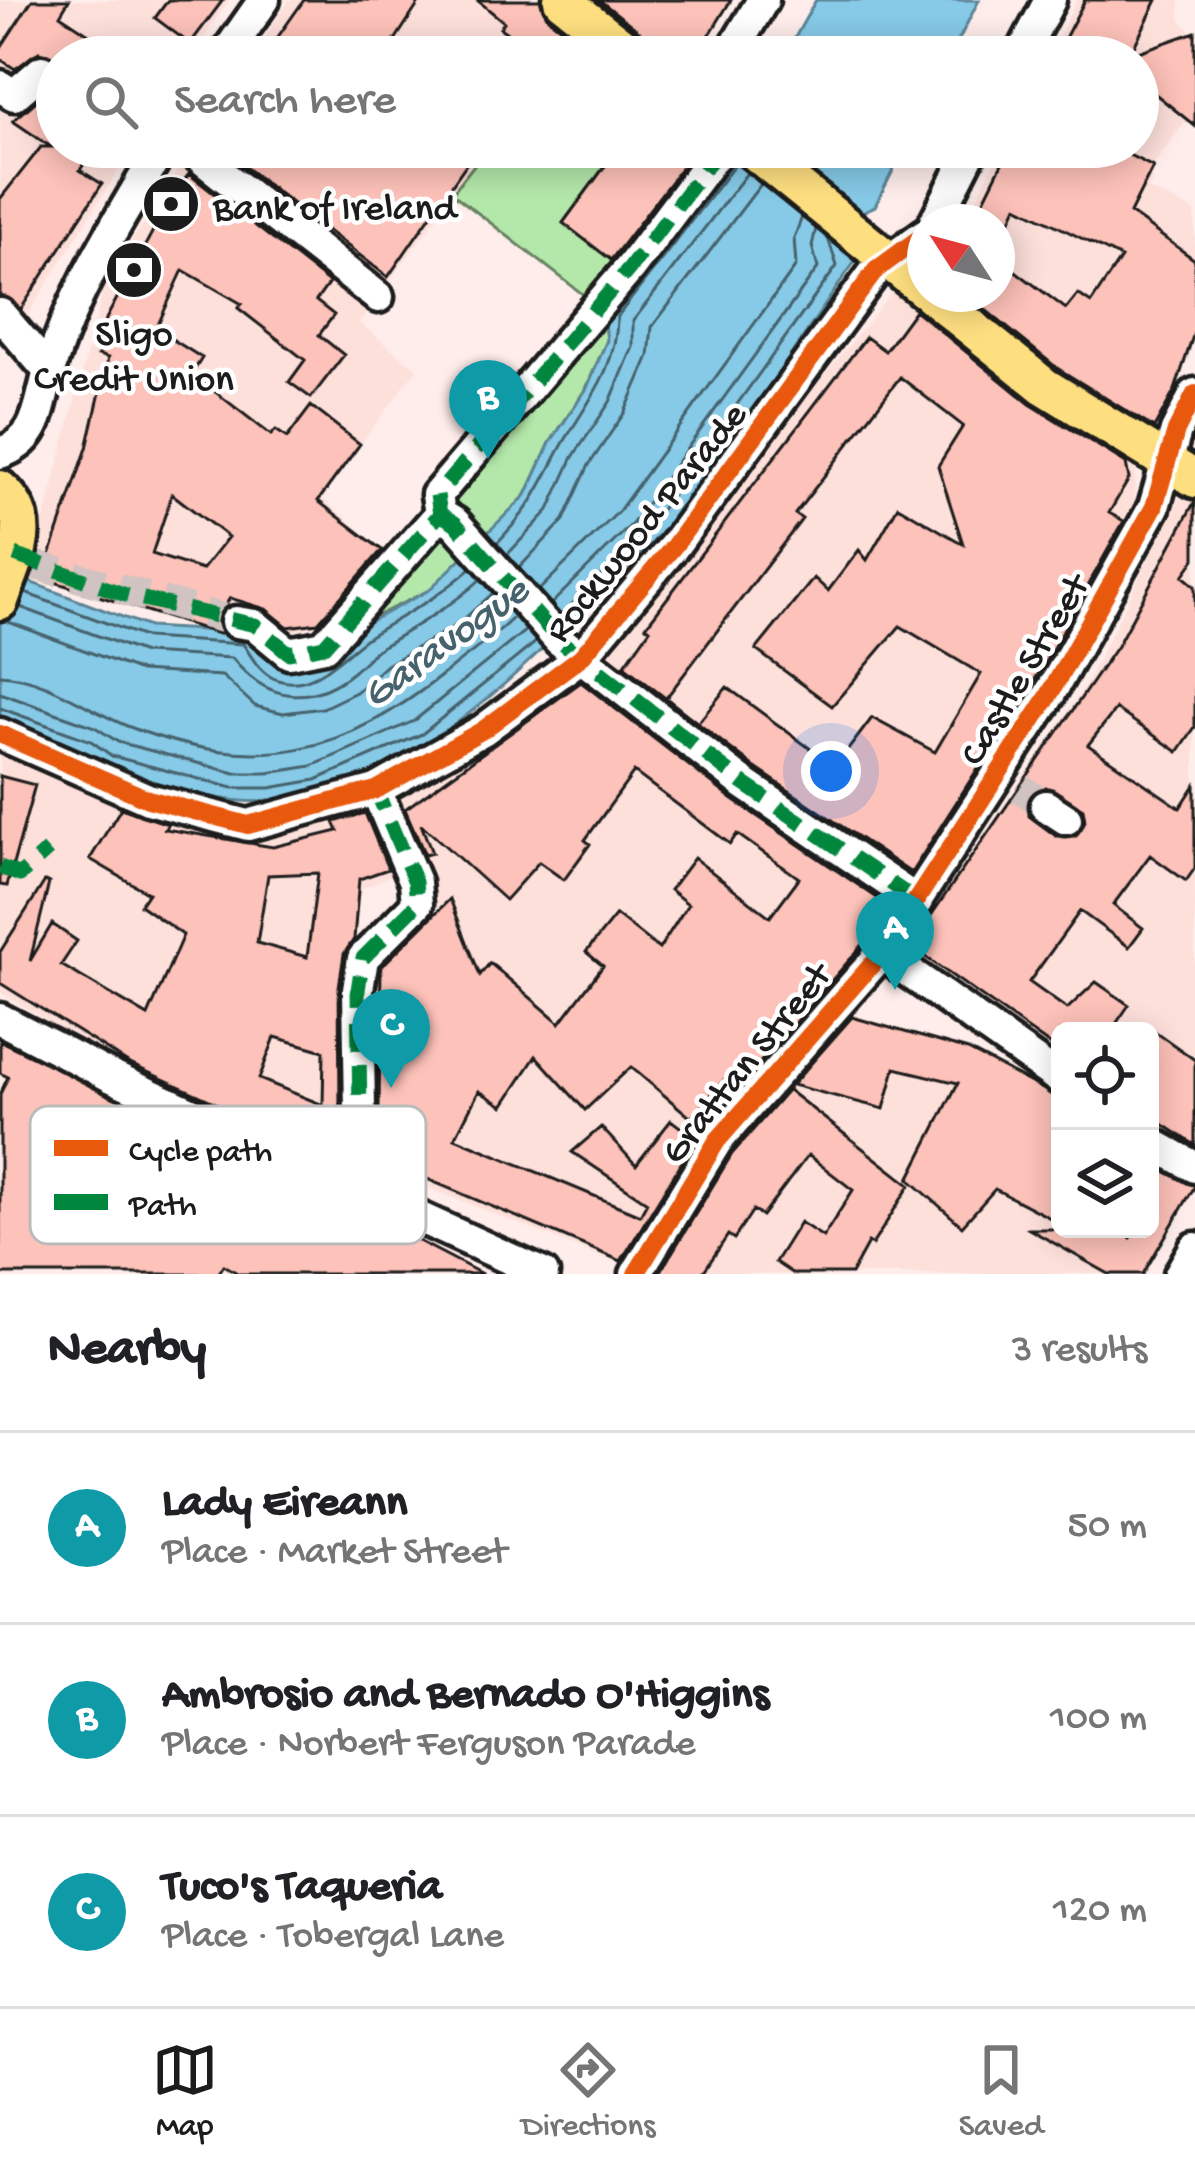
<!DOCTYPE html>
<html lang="en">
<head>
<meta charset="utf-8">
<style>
  :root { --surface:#fff; --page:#f2f2f2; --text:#202124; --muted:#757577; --line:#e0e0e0; --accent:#1c1c1c }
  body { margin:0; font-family:"Gochi Hand",sans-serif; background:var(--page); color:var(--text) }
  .controls { position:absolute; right:36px; bottom:36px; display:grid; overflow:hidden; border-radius:18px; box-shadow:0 6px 30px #0003 }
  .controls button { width:108px; height:108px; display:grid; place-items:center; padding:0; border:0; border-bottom:3px solid var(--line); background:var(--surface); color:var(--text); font:60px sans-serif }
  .compass { position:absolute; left:907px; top:204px; width:108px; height:108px; border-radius:50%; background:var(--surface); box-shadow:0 6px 30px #0003; rotate:306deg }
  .you { position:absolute; left:831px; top:771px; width:42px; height:42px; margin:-30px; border:9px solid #fff; border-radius:50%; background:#1a73e8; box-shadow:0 0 0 18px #1a73e833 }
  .badge { display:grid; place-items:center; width:78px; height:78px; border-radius:50%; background:var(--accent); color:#fff; font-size:39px; font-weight:700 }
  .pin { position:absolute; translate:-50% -99px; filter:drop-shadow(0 3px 6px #0008) }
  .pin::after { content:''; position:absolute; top:63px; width:42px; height:36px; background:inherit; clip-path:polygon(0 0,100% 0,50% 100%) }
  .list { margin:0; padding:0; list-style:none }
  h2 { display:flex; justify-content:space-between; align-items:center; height:156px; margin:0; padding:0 48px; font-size:51px }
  h2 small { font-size:39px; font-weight:400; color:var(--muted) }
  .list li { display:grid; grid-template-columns:78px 1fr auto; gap:36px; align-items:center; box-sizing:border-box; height:192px; padding:0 48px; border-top:3px solid var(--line) }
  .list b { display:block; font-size:45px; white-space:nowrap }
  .list p { margin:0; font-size:39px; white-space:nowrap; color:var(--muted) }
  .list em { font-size:39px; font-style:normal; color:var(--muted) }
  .icon { flex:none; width:66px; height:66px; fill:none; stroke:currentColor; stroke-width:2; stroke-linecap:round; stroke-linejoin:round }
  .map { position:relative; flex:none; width:1195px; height:1274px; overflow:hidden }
  .search { position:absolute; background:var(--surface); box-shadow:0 6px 30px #0003; left:36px; right:36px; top:36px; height:132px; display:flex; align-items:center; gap:30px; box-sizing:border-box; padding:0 42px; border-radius:66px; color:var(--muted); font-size:45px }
  .sheet { height:732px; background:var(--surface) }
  nav { display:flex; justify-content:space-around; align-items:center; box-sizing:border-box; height:168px; border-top:3px solid var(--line); background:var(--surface); font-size:33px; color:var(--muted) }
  nav a { display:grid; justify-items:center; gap:6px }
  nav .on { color:var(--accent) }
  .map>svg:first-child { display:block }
  .built { fill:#fee0db }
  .green { fill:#b4e8aa; stroke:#688263; stroke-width:3 }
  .water { fill:#86cae7; stroke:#5c8496; stroke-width:3 }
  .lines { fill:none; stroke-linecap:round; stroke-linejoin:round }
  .shore { stroke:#46626d; stroke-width:3 }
  .building { fill:#fdc2b9; stroke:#1c1c1c; stroke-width:3; fill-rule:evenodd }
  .minor-tunnel { stroke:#d1c3c1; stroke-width:30; stroke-dasharray:30 15; stroke-linecap:butt }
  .minor-casing { stroke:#1c1c1c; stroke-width:39 }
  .major-casing { stroke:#1c1c1c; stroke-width:45 }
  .minor { stroke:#fff; stroke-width:30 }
  .major { stroke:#fedf80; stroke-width:36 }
  .quiet { stroke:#00873e; stroke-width:15; stroke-dasharray:30 15; stroke-linecap:butt }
  .cycleway-casing { stroke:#fff; stroke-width:26 }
  .cycleway { stroke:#e8590c; stroke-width:18 }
  .labels { text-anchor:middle; stroke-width:9; stroke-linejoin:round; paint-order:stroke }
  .poi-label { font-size:39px; fill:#1c1c1c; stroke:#fff; text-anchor:start }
  .street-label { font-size:39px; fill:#1c1c1c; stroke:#fff }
  .water-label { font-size:42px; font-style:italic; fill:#46626d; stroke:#fff }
  .key { fill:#fff; stroke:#bbb; stroke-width:3 }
  .key-label { font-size:33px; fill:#1c1c1c }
</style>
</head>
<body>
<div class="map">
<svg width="1195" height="1274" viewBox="0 0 1195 1274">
  <rect width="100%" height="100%" fill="#feedea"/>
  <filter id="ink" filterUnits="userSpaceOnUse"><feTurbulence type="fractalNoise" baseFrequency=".00833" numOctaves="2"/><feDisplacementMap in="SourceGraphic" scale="24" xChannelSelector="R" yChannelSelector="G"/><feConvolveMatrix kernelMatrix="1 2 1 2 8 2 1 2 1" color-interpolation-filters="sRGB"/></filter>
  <g filter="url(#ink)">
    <!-- built -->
    <path class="built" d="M0,0H229L191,57H57V147H133L26,318L0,302Z
      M289,0H529L603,57H252Z
      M1077,0H1180V19L1195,35V108L1146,175L1153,179L1148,189L1195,211V333L1168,411L1151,442L940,294H997V222H965L1002,147H1138V57H1048Z
      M193,147H488L359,323L417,369L321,497L388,555L362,593L316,626L279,635L242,608L218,627L153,615L30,575L106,280Z
      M894,290L1136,469L1134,515L907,893L591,660Z
      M1184,488L1195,498V1155L1150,1127V1031H1060V1064L903,955L1085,686Z
      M586,667L904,901L839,986L690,1148L611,1261L359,1160L378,965L439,908L390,805L500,734Z
      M0,743L229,828L371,800L391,875L358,891L351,972L353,1118L341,1156L240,1119L66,1032L0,992Z
      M846,1012L949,1044L1060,1099V1229H1150V1152L1195,1180L1145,1274H648L722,1150L781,1091Z"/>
    <!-- green -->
    <path class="green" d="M488,147H563L604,167L563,223L613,261L585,296L452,193Z
      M604,314L607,340L586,388L550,443L526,495L483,540L449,502Z
      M443,538H456L471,551L429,590L354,627Z"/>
    <!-- water -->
    <path class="water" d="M816,0H979L950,57H784Z
      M732,147H905L875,206L860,213L838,243L856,260C790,353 728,456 653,542C631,567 604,588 580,612C491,700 370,818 230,800C148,789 76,748 0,719V565L32,583L149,627L254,633L262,653L279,668L309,665L335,652L358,628L429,590L526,495L550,443L587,388L607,340L604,314Z"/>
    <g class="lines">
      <!-- shore -->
      <path class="shore" d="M497,543C532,506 536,495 559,451C584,405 617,372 617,317L736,163
        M507,555L549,510L573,457L610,402L633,347V321L747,173
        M519,568L564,520L589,465L625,412L649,356L652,327L761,184
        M539,590L619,511L796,266L794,238L802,217
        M25,593L147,638L243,644C251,655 258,671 273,678C312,696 344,652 371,635C407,613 439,597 471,568
        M551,604L633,523L818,268L812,246L816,228
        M20,607L144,653L232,658C265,700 309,708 353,672C363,664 370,654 381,647C417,625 449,608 481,579
        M561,615L644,533L837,266L828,238
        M6,621L140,671L222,676L255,706L283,713L323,708L356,692L386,665L457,625L493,593
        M0,675C46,677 87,710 127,726C258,776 342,756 450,669C471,652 495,636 514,617
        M0,693L95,727L118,742L235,773H268L312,766L414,721L526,630
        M0,708L91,741L112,756L233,788H270L316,780L422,734L536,642"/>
    </g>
    <!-- building -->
    <path class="building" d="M32,0H69L60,15L124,57L57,58L39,52L15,69L0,59V49Z
      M168,0H223L190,44L155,18Z
      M304,0H421L384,57H280L287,48L275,41Z
      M477,0H540L548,18L598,57H541L500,28L504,22Z
      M599,0H731L696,57H657L649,39Z
      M1085,0H1157L1129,57H1055Z
      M1195,32V126L1138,80V52Z
      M43,95L57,100V147H96L80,170L102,184L21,309L0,295V199L41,147H51L13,121Z
      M219,147H478L388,277Z
      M619,147H697L611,260L563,223Z
      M1010,147H1113L1153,167L1130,213L1195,260V330L1175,390L1154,428L1057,368L966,294H997V257L1066,309L1078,294L1091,303L1121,258L1017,206L1010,222H973Z
      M189,174L329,283L316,301L334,315L319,335L344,355L311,398L289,382L305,360L238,308L242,304L183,270L156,329L202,358L192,374L271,435L276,430L287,438L311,406L360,444L318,501L382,550L318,623L288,627L266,609L230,598L217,618L219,634L42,578L87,448L108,358L98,355L106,319L172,195ZM172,494L228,537L202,570L152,554Z
      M915,310L1030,404L1126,463L1129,479L1109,513L1124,521L1039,673L911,873L754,767L624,666L650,629L646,626L866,337L885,351ZM900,377L963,426L938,466L963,544L898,506L867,560L859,550L828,591L814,578L756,650L832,706L900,626L981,674L935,752L872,718L835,767L727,687L698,723L666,698L802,519L795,514Z
      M1195,501V559L1183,576L1195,586V727L1178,752L1116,709L1088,745L1180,808L1195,785V868L1186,881L1150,855L1113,905L1143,928L1129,947L1080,911L1029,982L1067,1009L1096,982L1129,1005L1111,1031H1060V1052L910,946L1117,646ZM1046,787L1083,809L1085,821L1076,836H1056L1029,816V796Z
      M581,682L732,799L889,906L866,941L750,1074L738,1064L691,1118L631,1067L585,1110L536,1056L503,1106L479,1091L455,1138L640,1215L647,1202L572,1152L601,1127L636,1165L671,1120L696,1139L621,1261L368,1154L379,1111L381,967L450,899L480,975L490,963L560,1023L603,966L586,952L616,915L659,949L688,904L670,890L694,858L770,917L799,878L737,834L730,844L634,772L585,840L590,844L564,880L539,862L505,900L421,824L432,853L425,855L405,809Z
      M0,776L35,785L7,886L0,885Z
      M121,808L168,824L165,829L273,847L338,831L334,822L365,813L388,869L359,879L354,939L344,954L339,987L340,1108L328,1154L128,1063L0,983V952L45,881L49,883L30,961L52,924L77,941L61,965L148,1016L183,935L140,905L148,893L90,859ZM318,873L307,957L257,943L268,875ZM275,1037L324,1051L323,1105L259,1079Z
      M852,1017L968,1050L1060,1098V1223L995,1189L962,1226L909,1179L958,1083L895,1068L884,1109L792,1085Z
      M1150,1028L1195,1060V1145L1150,1116Z
      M0,1041L380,1221L482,1274H239L224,1265L218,1274H0V1094L8,1077L0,1073Z
      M788,1090L910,1185L872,1245L868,1243L851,1274H793L775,1262L800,1222L823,1237L853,1190L808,1155L762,1216L753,1210L734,1239L728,1235L702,1274H659L732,1154Z
      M1150,1164L1195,1186L1143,1274H1109L1029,1229H1116L1131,1238L1136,1229H1150Z"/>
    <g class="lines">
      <!-- minor-tunnel -->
      <path class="minor-tunnel" d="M31,564L236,622
        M1020,788L1046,806"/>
      <!-- minor casing -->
      <g class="minor-casing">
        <path id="minor" d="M224,57L264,0
          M729,57L763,0
          M1020,57L1050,0
          M0,86L14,95L42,71L57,81
          M187,147L378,297
          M935,222L973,147
          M0,314L49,371
          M0,453C40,440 38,407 49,372C72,291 120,219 162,147
          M440,514L455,523L559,640L743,783L917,901
          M236,622L255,625L289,653L324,646L440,514L437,495L630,268L721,147
          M0,734L148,799L248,825L376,790L483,730L581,657L674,546L876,270L925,234
          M1046,806L1066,819
          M882,953L1060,1079
          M0,1019L110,1076L543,1274
          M1150,1142L1195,1167
          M340,1182L360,1111L358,990L363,958L417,904L415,882L376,790
          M636,1274L717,1141L882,953L1048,697L1154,507L1176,431L1195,394
          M1180,1274L1195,1248"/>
      </g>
      <!-- major casing -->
      <g class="major-casing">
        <path id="major" d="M562,0L635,57
          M749,147L925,290
          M930,294L1044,386L1195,479
          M0,489C38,522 14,559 0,601"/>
      </g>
      <!-- minor -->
      <use href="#minor" class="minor"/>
      <!-- major -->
      <use href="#major" class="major"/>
      <!-- quiet -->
      <path class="quiet" d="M440,514L455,523L559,640L743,783L917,901
        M15,555L126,595L255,625L289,653L324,646L440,514L437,495L630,268L721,147
        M0,867L20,875L48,850
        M340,1182L360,1111L358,990L363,958L417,904L415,882L376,790"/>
      <!-- cycleway casing -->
      <g class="cycleway-casing">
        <path id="cycleway" d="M0,734L148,799L248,825L376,790L483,730L581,657L674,546L876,270L925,234
          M636,1274L717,1141L882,953L1048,697L1154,507L1176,431L1195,394"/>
      </g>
      <!-- cycleway -->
      <use href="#cycleway" class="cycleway"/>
    </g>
  </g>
  <!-- icons -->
  <defs>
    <g id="bank-disc" transform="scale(3)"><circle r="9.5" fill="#1c1c1c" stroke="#fff"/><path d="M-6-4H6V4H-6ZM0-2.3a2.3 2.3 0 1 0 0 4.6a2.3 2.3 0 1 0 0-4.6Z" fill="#fff"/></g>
  </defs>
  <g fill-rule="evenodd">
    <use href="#bank-disc" x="171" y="204"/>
    <use href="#bank-disc" x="134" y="270"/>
  </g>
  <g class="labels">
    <!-- poi labels -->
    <g class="poi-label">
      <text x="213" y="218">Bank of Ireland</text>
      <text x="134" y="344" text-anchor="middle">Sligo<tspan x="134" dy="45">Credit Union</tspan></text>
    </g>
    <!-- street labels -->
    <g class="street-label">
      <text transform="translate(643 520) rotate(-51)" y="14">Rockwood Parade</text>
      <text transform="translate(1021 668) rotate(-59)" y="14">Castle Street</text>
      <text transform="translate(743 1061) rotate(-51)" y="14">Grattan Street</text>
    </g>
    <!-- water labels -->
    <g class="water-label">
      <text transform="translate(443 639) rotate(-36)" y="15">Garavogue</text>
    </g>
  </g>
  <!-- legend -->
  <rect x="30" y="1106" width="396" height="138" rx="18" class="key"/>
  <rect x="54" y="1140" width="54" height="16" fill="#e8590c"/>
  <rect x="54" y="1194" width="54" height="16" fill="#00873e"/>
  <g class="key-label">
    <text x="129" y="1160">Cycle path</text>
    <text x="129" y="1214">Path</text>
  </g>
</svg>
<div class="controls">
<button><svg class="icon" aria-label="locate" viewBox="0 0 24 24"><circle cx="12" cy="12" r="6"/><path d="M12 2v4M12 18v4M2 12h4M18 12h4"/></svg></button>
<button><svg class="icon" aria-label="layers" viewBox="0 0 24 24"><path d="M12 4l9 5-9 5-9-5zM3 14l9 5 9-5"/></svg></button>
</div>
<svg class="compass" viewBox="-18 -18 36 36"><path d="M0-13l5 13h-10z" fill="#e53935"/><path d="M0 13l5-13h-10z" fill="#757577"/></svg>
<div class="you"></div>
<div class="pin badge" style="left:895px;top:990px;background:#0f9aa8">A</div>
<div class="pin badge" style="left:488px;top:459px;background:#0f9aa8">B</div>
<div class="pin badge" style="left:391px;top:1088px;background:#0f9aa8">C</div>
<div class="search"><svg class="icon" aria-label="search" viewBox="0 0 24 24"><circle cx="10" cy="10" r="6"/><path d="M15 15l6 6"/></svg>Search here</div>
</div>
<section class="sheet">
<h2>Nearby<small>3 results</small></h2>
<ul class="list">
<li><span class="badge" style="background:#0f9aa8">A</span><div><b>Lady Eireann</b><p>Place · Market Street</p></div><em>50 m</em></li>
<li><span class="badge" style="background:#0f9aa8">B</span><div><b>Ambrosio and Bernado O'Higgins</b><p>Place · Norbert Ferguson Parade</p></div><em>100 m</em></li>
<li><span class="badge" style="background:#0f9aa8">C</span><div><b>Tuco's Taqueria</b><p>Place · Tobergal Lane</p></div><em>120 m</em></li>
</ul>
</section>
<nav>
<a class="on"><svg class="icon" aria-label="map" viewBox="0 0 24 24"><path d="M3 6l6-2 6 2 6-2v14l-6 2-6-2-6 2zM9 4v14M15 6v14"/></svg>Map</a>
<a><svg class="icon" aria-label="directions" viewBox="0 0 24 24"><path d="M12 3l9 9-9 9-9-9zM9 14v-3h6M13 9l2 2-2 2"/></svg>Directions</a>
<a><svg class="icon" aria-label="saved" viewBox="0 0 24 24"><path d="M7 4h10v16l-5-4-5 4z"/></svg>Saved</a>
</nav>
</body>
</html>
